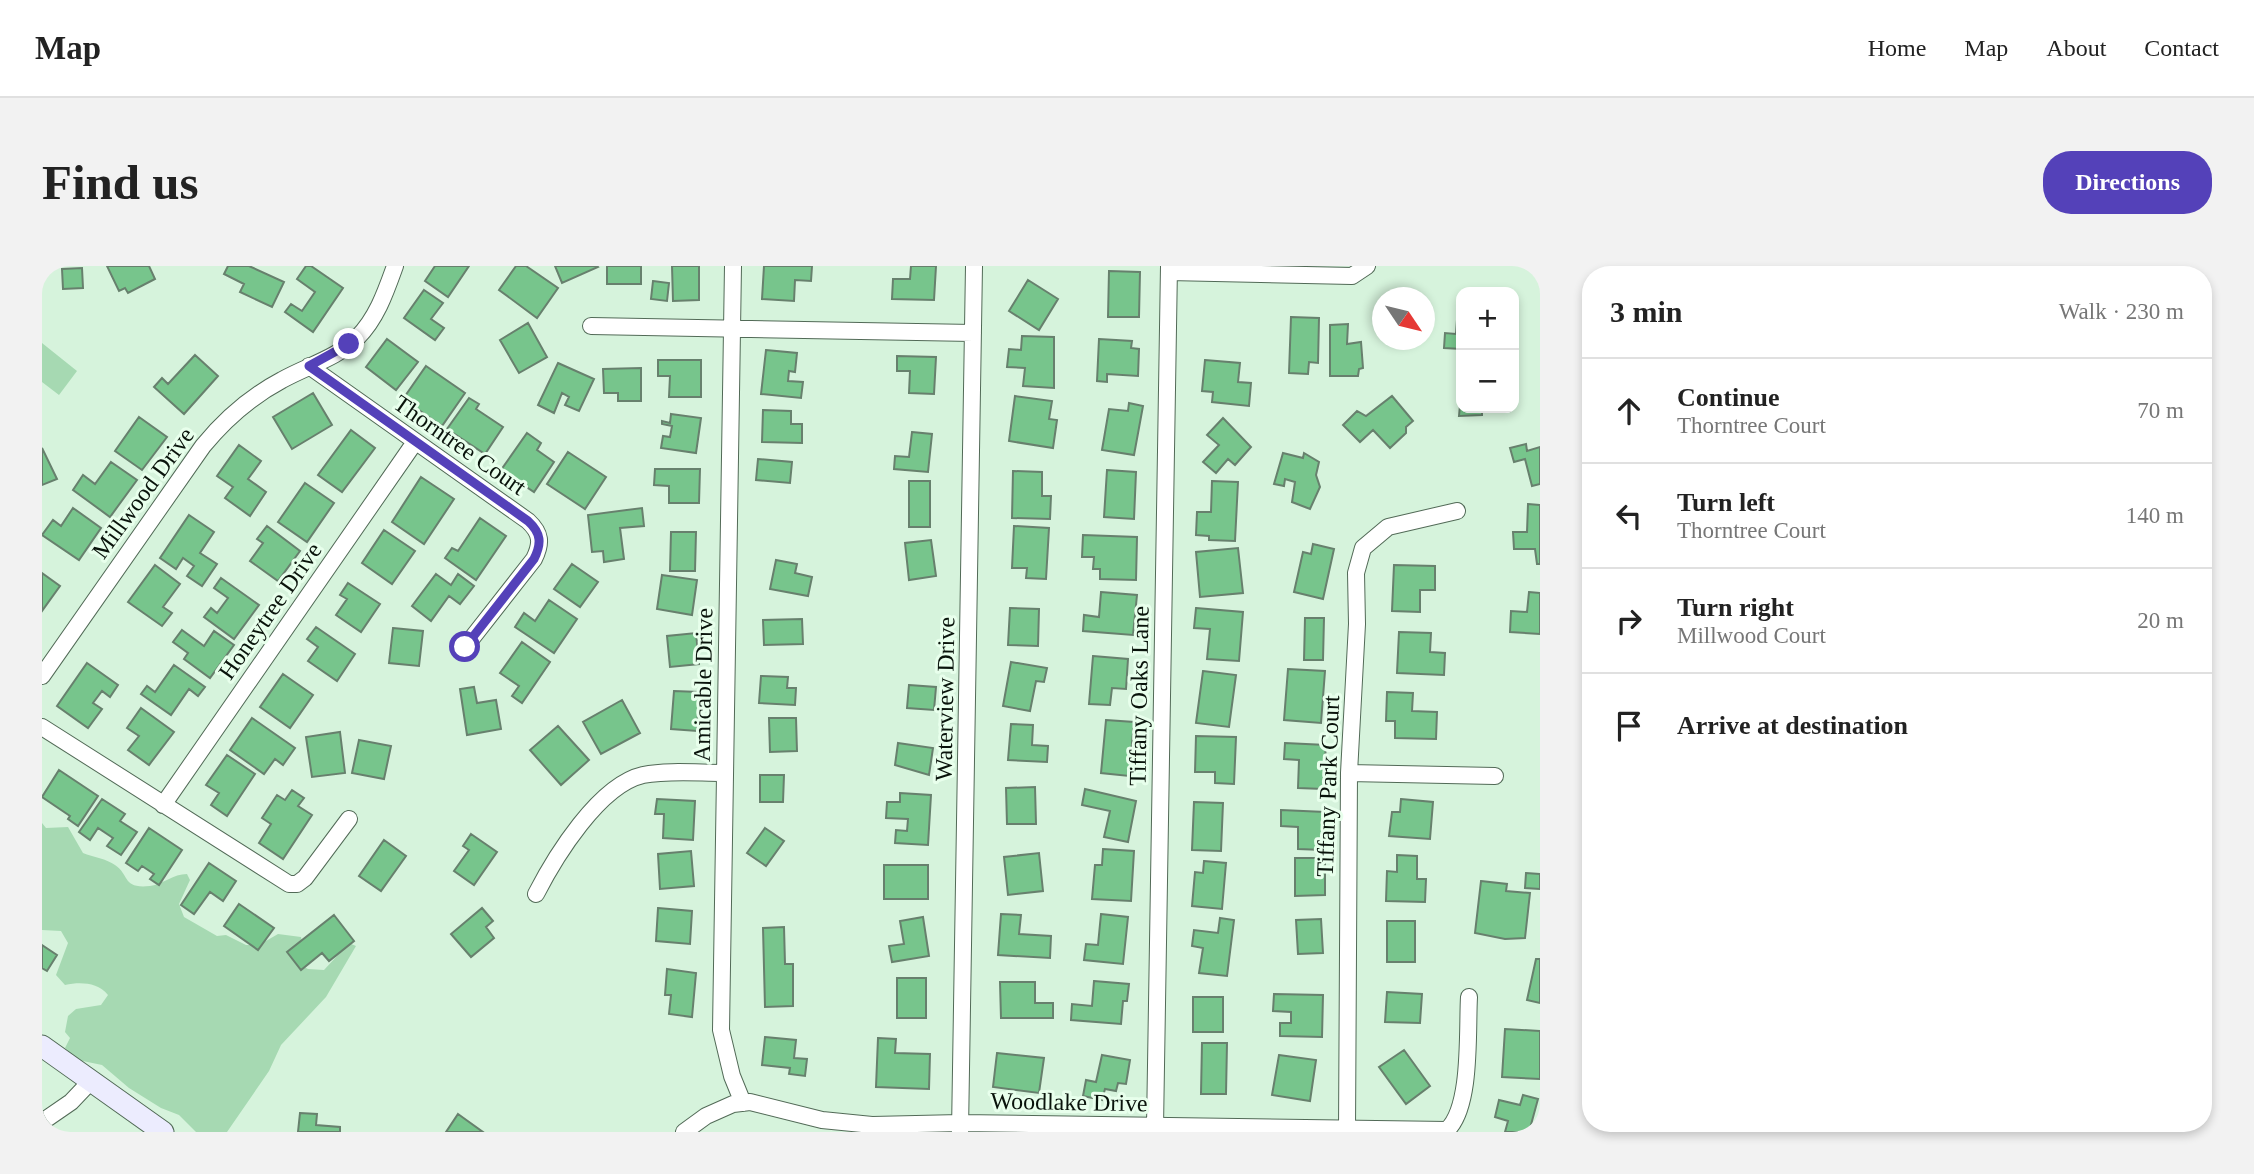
<!DOCTYPE html>
<html lang="en">
<head>
<meta charset="utf-8">
<style>
  :root { --surface:#fff; --page:#f2f2f2; --text:#222; --muted:#767676; --line:#e0e0e0; --accent:#5441b9 }
  body { margin:0; font-family:Georgia,serif; background:var(--page); color:var(--text) }
  .controls { position:absolute; right:21px; top:21px; display:grid; overflow:hidden; border-radius:14px; box-shadow:0 4px 10px #0003 }
  .controls button { width:63px; height:63px; display:grid; place-items:center; padding:0; border:0; border-bottom:2px solid var(--line); background:var(--surface); color:var(--text); font:35px sans-serif }
  .compass { position:absolute; left:1330px; top:21px; width:63px; height:63px; border-radius:50%; background:var(--surface); box-shadow:0 4px 10px #0003; rotate:125deg }
  .stop { position:absolute; width:21px; height:21px; margin:-16px; border:5px solid #5441b9; border-radius:50%; background:#fff }
  .stop.end { background:#5441b9; border-color:#fff; box-shadow:0 2px 7px #0008 }
  .list { margin:0; padding:0; list-style:none }
  h2 { display:flex; justify-content:space-between; align-items:center; height:91px; margin:0; padding:0 28px; font-size:30px }
  h2 small { font-size:23px; font-weight:400; color:var(--muted) }
  .list li { display:grid; grid-template-columns:46px 1fr auto; gap:21px; align-items:center; box-sizing:border-box; height:105px; padding:0 28px; border-top:2px solid var(--line) }
  .list b { display:block; font-size:26px; white-space:nowrap }
  .list p { margin:0; font-size:23px; white-space:nowrap; color:var(--muted) }
  .list em { font-size:23px; font-style:normal; color:var(--muted) }
  .icon { flex:none; width:38px; height:38px; fill:none; stroke:currentColor; stroke-width:2; stroke-linecap:round; stroke-linejoin:round }
  .map { position:relative; flex:none; width:1498px; height:866px; overflow:hidden; border-radius:28px }
  header { display:flex; align-items:center; gap:42px; box-sizing:border-box; height:98px; padding:0 35px; background:var(--surface); border-bottom:2px solid var(--line) }
  header strong { font-size:33px }
  nav { display:flex; gap:38px; margin-inline-start:auto; font-size:24px }
  .intro { display:flex; align-items:center; justify-content:space-between; box-sizing:border-box; height:168px; padding:0 42px }
  h1 { margin:0; font-size:49px }
  .button { padding:18px 32px; border-radius:28px; background:var(--accent); color:#fff; font-size:24px; font-weight:700 }
  main { display:flex; gap:42px; padding:0 42px }
  aside { flex:1; background:var(--surface); border-radius:28px; box-shadow:0 4px 10px #0003 }
  .map>svg:first-child { display:block }
  .green { fill:#a6d9b2 }
  .building { fill:#77c58c; stroke:#67806d; stroke-width:2 }
  .lines { fill:none; stroke-linecap:round; stroke-linejoin:round }
  .street-casing { stroke:#526a57; stroke-width:18 }
  .secondary-casing { stroke:#526a57; stroke-width:23 }
  .street { stroke:#fff; stroke-width:16 }
  .secondary { stroke:#ececfe; stroke-width:21 }
  .route { stroke:#5441b9; stroke-width:9 }
  .labels { text-anchor:middle; stroke-width:6; stroke-linejoin:round; paint-order:stroke }
  .street-label { font-size:24px; fill:#09130b; stroke:#e8ffec }
</style>
</head>
<body>
<header>
<strong>Map</strong>
<nav><a>Home</a><a>Map</a><a>About</a><a>Contact</a></nav>
</header>
<div class="intro"><h1>Find us</h1><a class="button">Directions</a></div>
<main>
<div class="map">
<svg width="1498" height="866" viewBox="0 0 1498 866">
  <rect width="100%" height="100%" fill="#d6f3dc"/>
  <!-- green -->
  <path class="green" d="M0,77L35,105L17,129L0,116Z
    M0,557L4,562L26,561L41,587C51,591 65,593 73,599C88,609 80,623 108,620C122,618 131,608 145,608L148,614L137,638L142,651L175,670L184,669L204,679H217L236,668L259,671L261,680L258,699L266,703L282,704L307,677L314,680L284,731L239,779L227,805L185,866H154L137,849L119,842L87,822L60,799L36,794L23,782L28,772L23,766L26,750L34,743L59,739L66,729C55,716 38,716 23,719L14,709L26,677L19,665L0,664Z"/>
  <!-- building -->
  <path class="building" d="M65,0H107L113,13L86,27L83,22L77,25Z
    M186,0H207L242,16L230,41L198,26L202,18L182,8Z
    M264,0H269L301,22L271,66L243,46L249,38L260,45L273,26L255,13Z
    M393,0H427L406,31L383,15Z
    M474,0H484L516,22L495,52L457,24Z
    M513,0H555L556,1L520,17Z
    M565,0H599V18H565Z
    M630,0H657V34L631,35Z
    M722,0H770L769,15L753,14L752,35L720,33Z
    M869,0H894L892,34L850,33L851,13H868Z
    M40,2L41,22L21,23L20,3Z
    M1067,5L1098,6L1097,51H1066Z
    M986,14L1016,33L997,64L967,45Z
    M611,15L627,17L625,35L609,33Z
    M382,24L401,37L389,53L402,62L393,74L362,52Z
    M1416,40H1419V83L1402,82L1403,67L1414,68Z
    M1249,51L1277,52L1276,97L1267,96L1266,108L1247,107Z
    M486,57L505,91L477,107L458,74Z
    M1306,58L1305,78L1319,76L1321,102L1317,103L1316,110H1288V59Z
    M980,70L1012,71V122L981,120L983,102L965,101L967,83L979,84Z
    M345,73L376,96L354,124L324,101Z
    M1057,73L1090,75L1089,82L1097,83L1096,110L1065,108V116L1055,115Z
    M724,84L755,87L753,106L747,105L746,115L761,116L759,132L719,128Z
    M153,89L176,110L142,148L112,121L120,112L126,118Z
    M855,90L894,91L892,128L867,127L868,105H855Z
    M616,94H659V131H627L628,110H616Z
    M1163,94L1198,97L1196,116L1209,117L1207,140L1170,136L1171,126L1160,125Z
    M516,97L552,113L537,145L523,139L527,131L520,127L512,147L496,139Z
    M384,100L423,127L400,160L361,133Z
    M599,102V135H576V127H562L561,103Z
    M271,127L290,159L250,183L231,151Z
    M1419,128V142H1440V149L1417,150Z
    M973,130L1010,135L1007,153L1015,154L1011,182L967,175Z
    M1350,130L1371,155L1364,161V167L1348,182L1331,164L1318,176L1301,159L1315,145L1324,150Z
    M427,132L437,138L434,143L461,161L443,188L405,163Z
    M1087,137L1101,140L1092,189L1060,184L1067,143L1086,145Z
    M721,144L749,145V158H760V177L720,176Z
    M629,148L659,152L654,187L619,182L621,170L628,171L630,160L620,158V155L628,157Z
    M97,151L125,171L100,204L73,185Z
    M1181,152L1209,181L1193,199L1186,193L1174,207L1161,196L1177,179L1165,169Z
    M309,164L333,182L300,226L276,209Z
    M870,166L890,168L886,206L852,203L853,190L867,191Z
    M485,167L499,177L495,184L512,196L492,226L459,204Z
    M1484,178L1485,185L1498,181V218L1490,220L1483,193L1472,196L1468,182Z
    M197,179L219,195L206,213L224,226L208,250L183,232L191,221L175,210Z
    M0,182L15,213L0,219Z
    M526,186L564,211L543,243L505,218Z
    M1241,187L1261,192L1262,187L1277,196L1274,209L1278,221L1268,243L1250,236L1253,216L1243,213L1242,220L1232,218Z
    M716,193L750,196L748,217L714,214Z
    M69,196L95,214L68,251L31,224L41,209L53,218Z
    M613,203H658L657,237H627V220L612,219Z
    M1065,204L1094,206L1092,253L1062,251Z
    M971,205L1000,206V230H1009L1008,253L970,252Z
    M379,211L412,233L382,278L350,256Z
    M867,215H888V261H867Z
    M1170,215L1196,216L1193,275L1167,274V270L1154,269L1155,246H1169Z
    M263,217L292,237L265,276L236,256Z
    M1486,238L1498,239V298H1495L1493,283H1472L1471,266H1485Z
    M31,242L59,262L37,294L0,269L11,254L19,260Z
    M600,242L602,260L578,262L582,293L562,296L561,285L550,286L546,249Z
    M147,249L172,266L158,287L175,298L160,320L145,310L152,300L141,292L134,303L118,292Z
    M438,252L464,270L434,314L403,292L410,282L416,285Z
    M225,260L258,285L236,315L208,295L221,277L215,273Z
    M972,260L1007,262L1004,313L984,312L985,302H970Z
    M342,264L373,285L350,318L320,297Z
    M629,266H654L653,305H628Z
    M1041,269L1095,271L1094,314L1058,313V303H1051L1052,291H1040Z
    M889,274L894,310L867,314L863,277Z
    M1271,278L1292,283L1281,333L1252,326L1261,286L1269,288Z
    M1196,282L1201,327L1158,331L1154,286Z
    M734,294L755,298L753,307L770,311L766,330L728,323Z
    M530,298L556,316L538,341L512,323Z
    M113,299L138,318L121,341L130,347L120,360L86,336Z
    M1352,299L1393,300V324H1378V346L1350,345Z
    M0,307L18,320L0,345Z
    M394,308L409,319L416,308L432,320L418,338L407,330L389,355L370,340Z
    M620,309L655,314L650,349L615,343Z
    M179,312L217,339L192,373L162,351L169,342L175,347L186,332L172,322Z
    M306,317L338,338L319,366L294,349L305,333L298,329Z
    M1059,326L1095,329L1091,369L1041,365L1042,349L1057,351Z
    M1487,326L1498,327V368L1468,366L1469,345L1485,346Z
    M507,334L535,353L512,387L473,361L482,347L493,355Z
    M968,342L997,343L996,380L966,379Z
    M1154,342L1201,346L1197,395L1165,393L1168,363L1152,362Z
    M1263,352H1282L1281,394H1262Z
    M760,353L761,378L722,379L721,354Z
    M274,361L313,388L295,415L266,395L276,381L265,373Z
    M351,362L381,365L377,400L347,397Z
    M140,364L162,380L172,365L192,379L168,412L142,393L146,387L131,376Z
    M1357,366L1389,367L1388,386L1403,387L1402,409L1355,407Z
    M654,367L657,398L628,401L625,370Z
    M480,376L508,396L480,437L470,430L477,420L458,407Z
    M1051,390L1086,393L1084,423L1070,422L1068,439L1047,438Z
    M969,396L1005,402L1002,416L994,415L988,445L961,440Z
    M45,397L76,419L68,431L60,425L51,437L60,443L46,462L15,440Z
    M132,399L163,421L156,430L147,423L129,449L99,428L105,420L113,426Z
    M1246,403L1283,405L1279,457L1242,454Z
    M1161,405L1194,409L1187,461L1154,457Z
    M241,408L271,429L248,462L218,441Z
    M719,410L746,411L745,422H754L753,439L717,437Z
    M867,419L894,421L892,444L865,442Z
    M432,421L435,437L454,434L459,463L425,469L418,423Z
    M632,425L657,426L655,465L629,463Z
    M1345,426L1371,427L1370,445L1395,446L1394,473L1353,472V455H1344Z
    M580,434L598,467L559,488L541,456Z
    M99,442L132,466L107,499L86,484L97,470L85,462Z
    M210,452L253,482L241,499L233,493L222,508L188,484Z
    M727,452H754L755,485L728,486Z
    M1064,454L1092,456L1087,510L1059,507Z
    M969,458L991,459L990,479L1006,480L1005,496L966,494Z
    M516,460L547,494L519,519L488,484Z
    M298,466L303,507L270,511L264,471Z
    M1154,470L1194,471L1192,518L1173,517V506H1153Z
    M317,474L349,480L342,513L310,507Z
    M856,477L891,482L887,509L853,499Z
    M1243,477L1284,479L1281,523L1256,522L1257,494L1242,493Z
    M185,489L213,508L185,550L169,539L177,527L164,519Z
    M17,504L56,530L36,560L26,553L28,550L0,531Z
    M718,509H742L741,536H718Z
    M993,521L994,558H965L964,522Z
    M1043,523L1094,535L1086,576L1062,571L1068,545L1040,539Z
    M250,524L262,532L256,540L270,549L241,593L217,577L229,558L220,552L235,529L243,534Z
    M858,527L889,529L886,579L853,577L854,564L865,565L866,553L844,552L845,536H858Z
    M60,533L83,548L78,555L95,566L79,589L65,580L71,572L56,562L48,574L37,566Z
    M615,533L653,535L651,574L621,572L622,548H613Z
    M1359,533L1391,536L1388,573L1347,570L1350,546H1358Z
    M1152,536L1181,537L1179,585L1150,584Z
    M1239,544L1283,546L1281,584L1256,583V561L1239,560Z
    M107,562L140,584L117,619L108,613L112,608L100,600L96,605L84,597Z
    M723,562L742,575L724,600L705,587Z
    M429,568L455,586L432,619L412,605L427,584L421,580Z
    M342,574L364,590L339,625L317,610Z
    M1061,583L1092,585L1089,635L1050,633L1053,599H1060Z
    M649,585L652,620L618,623L616,588Z
    M997,587L1001,625L966,629L962,591Z
    M1355,589L1375,590V613H1384L1383,636L1344,635L1345,605L1355,606Z
    M1253,592H1283V629L1253,630Z
    M1162,595L1184,597L1180,643L1150,640L1153,606L1161,607Z
    M167,597L194,615L181,635L168,626L152,648L139,639Z
    M842,599H886V633H842Z
    M1484,607L1498,608V623L1483,622Z
    M1439,615L1465,618L1464,625L1488,627L1483,672L1463,673L1433,667Z
    M197,638L232,662L216,684L182,660Z
    M440,642L451,655L444,661L452,672L429,691L409,668Z
    M616,642L650,645L648,678L614,675Z
    M959,648L979,649L977,668L1009,670L1008,692L956,689Z
    M1059,648L1086,651L1081,698L1042,694L1044,678L1056,679Z
    M292,649L312,675L287,695L280,687L259,704L245,686Z
    M881,651L887,690L850,696L847,680L862,678L858,655Z
    M1178,652L1192,654L1185,710L1157,707L1161,682L1150,680L1152,664L1176,667Z
    M1279,653L1281,687L1256,688L1254,654Z
    M1345,655H1373V696H1345Z
    M742,661L743,698H751V740L723,741L721,662Z
    M0,679L15,689L5,705L0,702Z
    M1494,693H1498V737L1485,734Z
    M625,703L654,707L650,751L627,748L629,729H623Z
    M855,712H884V752H855Z
    M1052,715L1087,718L1085,735H1081L1079,758L1029,754L1030,738L1050,740Z
    M958,716H993V737H1011V752H959Z
    M1345,726L1380,728L1378,757L1343,756Z
    M1232,728L1281,729L1280,771L1238,770V757H1249V746L1231,745Z
    M1151,731H1181V766H1151Z
    M1463,763L1498,765V813L1460,811Z
    M723,771L754,774L752,792L765,793L763,810L747,808L748,802L720,799Z
    M836,772L854,773L853,787L888,788L887,823L834,821Z
    M1160,777H1185L1184,828H1159Z
    M1362,784L1388,820L1364,838L1337,801Z
    M955,787L1002,792L997,827L951,821Z
    M1060,789L1088,794L1084,818L1076,817L1074,825L1063,823L1060,834L1041,830L1044,814L1054,816Z
    M1237,789L1274,794L1268,835L1230,829Z
    M1481,829L1496,833L1487,866H1463L1466,855L1453,851L1457,834L1478,839Z
    M258,847L275,848L274,859L298,861V866H256Z
    M416,848L441,866H404Z"/>
  <g class="lines">
    <!-- street casing -->
    <g class="street-casing">
      <path id="street" d="M691,0L679,764L690,810L701,837
        M1127,6L1310,10L1325,0
        M549,60L931,67
        M267,100L486,255C499,267 500,277 492,293L423,381
        M0,410L161,180C184,152 208,131 240,114C265,100 295,92 315,72C335,52 344,25 353,0
        M0,461L247,618H255L263,612L307,553
        M1307,507L1453,510
        M121,539L373,176
        M494,628C513,591 557,519 601,509C626,504 656,507 682,507
        M0,856L29,836L48,816
        M1113,861L1127,0
        M1305,864L1307,507L1315,358L1314,307L1321,282L1346,261L1415,245
        M918,865L932,0
        M642,866L664,850L691,838L708,836L780,854L830,859L918,857L1405,864C1430,841 1425,765 1427,731"/>
    </g>
    <!-- secondary casing -->
    <g class="secondary-casing">
      <path id="secondary" d="M0,780L121,866"/>
    </g>
    <!-- street -->
    <use href="#street" class="street"/>
    <!-- secondary -->
    <use href="#secondary" class="secondary"/>
  </g>
  <g class="lines">
    <!-- route -->
    <path class="route" d="M307,78L267,100L486,255C499,267 500,277 492,293L423,381"/>
  </g>
  <g class="labels">
    <!-- street labels -->
    <g class="street-label">
      <text transform="translate(418 179) rotate(35)" y="8">Thorntree Court</text>
      <text transform="translate(101 227) rotate(-54)" y="8">Millwood Drive</text>
      <text transform="translate(228 345) rotate(-55)" y="8">Honeytree Drive</text>
      <text transform="translate(661 419) rotate(-89)" y="8">Amicable Drive</text>
      <text transform="translate(1097 430) rotate(-89)" y="8">Tiffany Oaks Lane</text>
      <text transform="translate(903 433) rotate(-89)" y="8">Waterview Drive</text>
      <text transform="translate(1286 520) rotate(-88)" y="8">Tiffany Park Court</text>
      <text transform="translate(1027 836) rotate(1)" y="8">Woodlake Drive</text>
    </g>
  </g>
</svg>
<div class="controls">
<button>+</button>
<button>−</button>
</div>
<svg class="compass" viewBox="-18 -18 36 36"><path d="M0-13l5 13h-10z" fill="#e53935"/><path d="M0 13l5-13h-10z" fill="#767676"/></svg>
<div class="stop" style="left:423px;top:381px"></div>
<div class="stop end" style="left:307px;top:78px"></div>
</div>
<aside>
<h2>3 min<small>Walk · 230 m</small></h2>
<ul class="list">
<li><svg class="icon" aria-label="ahead" viewBox="0 0 24 24"><path d="M12 20V5M6 11l6-6 6 6"/></svg><div><b>Continue</b><p>Thorntree Court</p></div><em>70 m</em></li>
<li><svg class="icon" aria-label="left" viewBox="0 0 24 24"><path d="M17 20v-9H6M10 6l-5 5 5 5"/></svg><div><b>Turn left</b><p>Thorntree Court</p></div><em>140 m</em></li>
<li><svg class="icon" aria-label="right" viewBox="0 0 24 24"><path d="M7 20v-9h11M14 6l5 5-5 5"/></svg><div><b>Turn right</b><p>Millwood Court</p></div><em>20 m</em></li>
<li><svg class="icon" aria-label="arrive" viewBox="0 0 24 24"><path d="M6 21V4h12l-3 4 3 4H6"/></svg><div><b>Arrive at destination</b></div></li>
</ul>
</aside>
</main>
</body>
</html>
